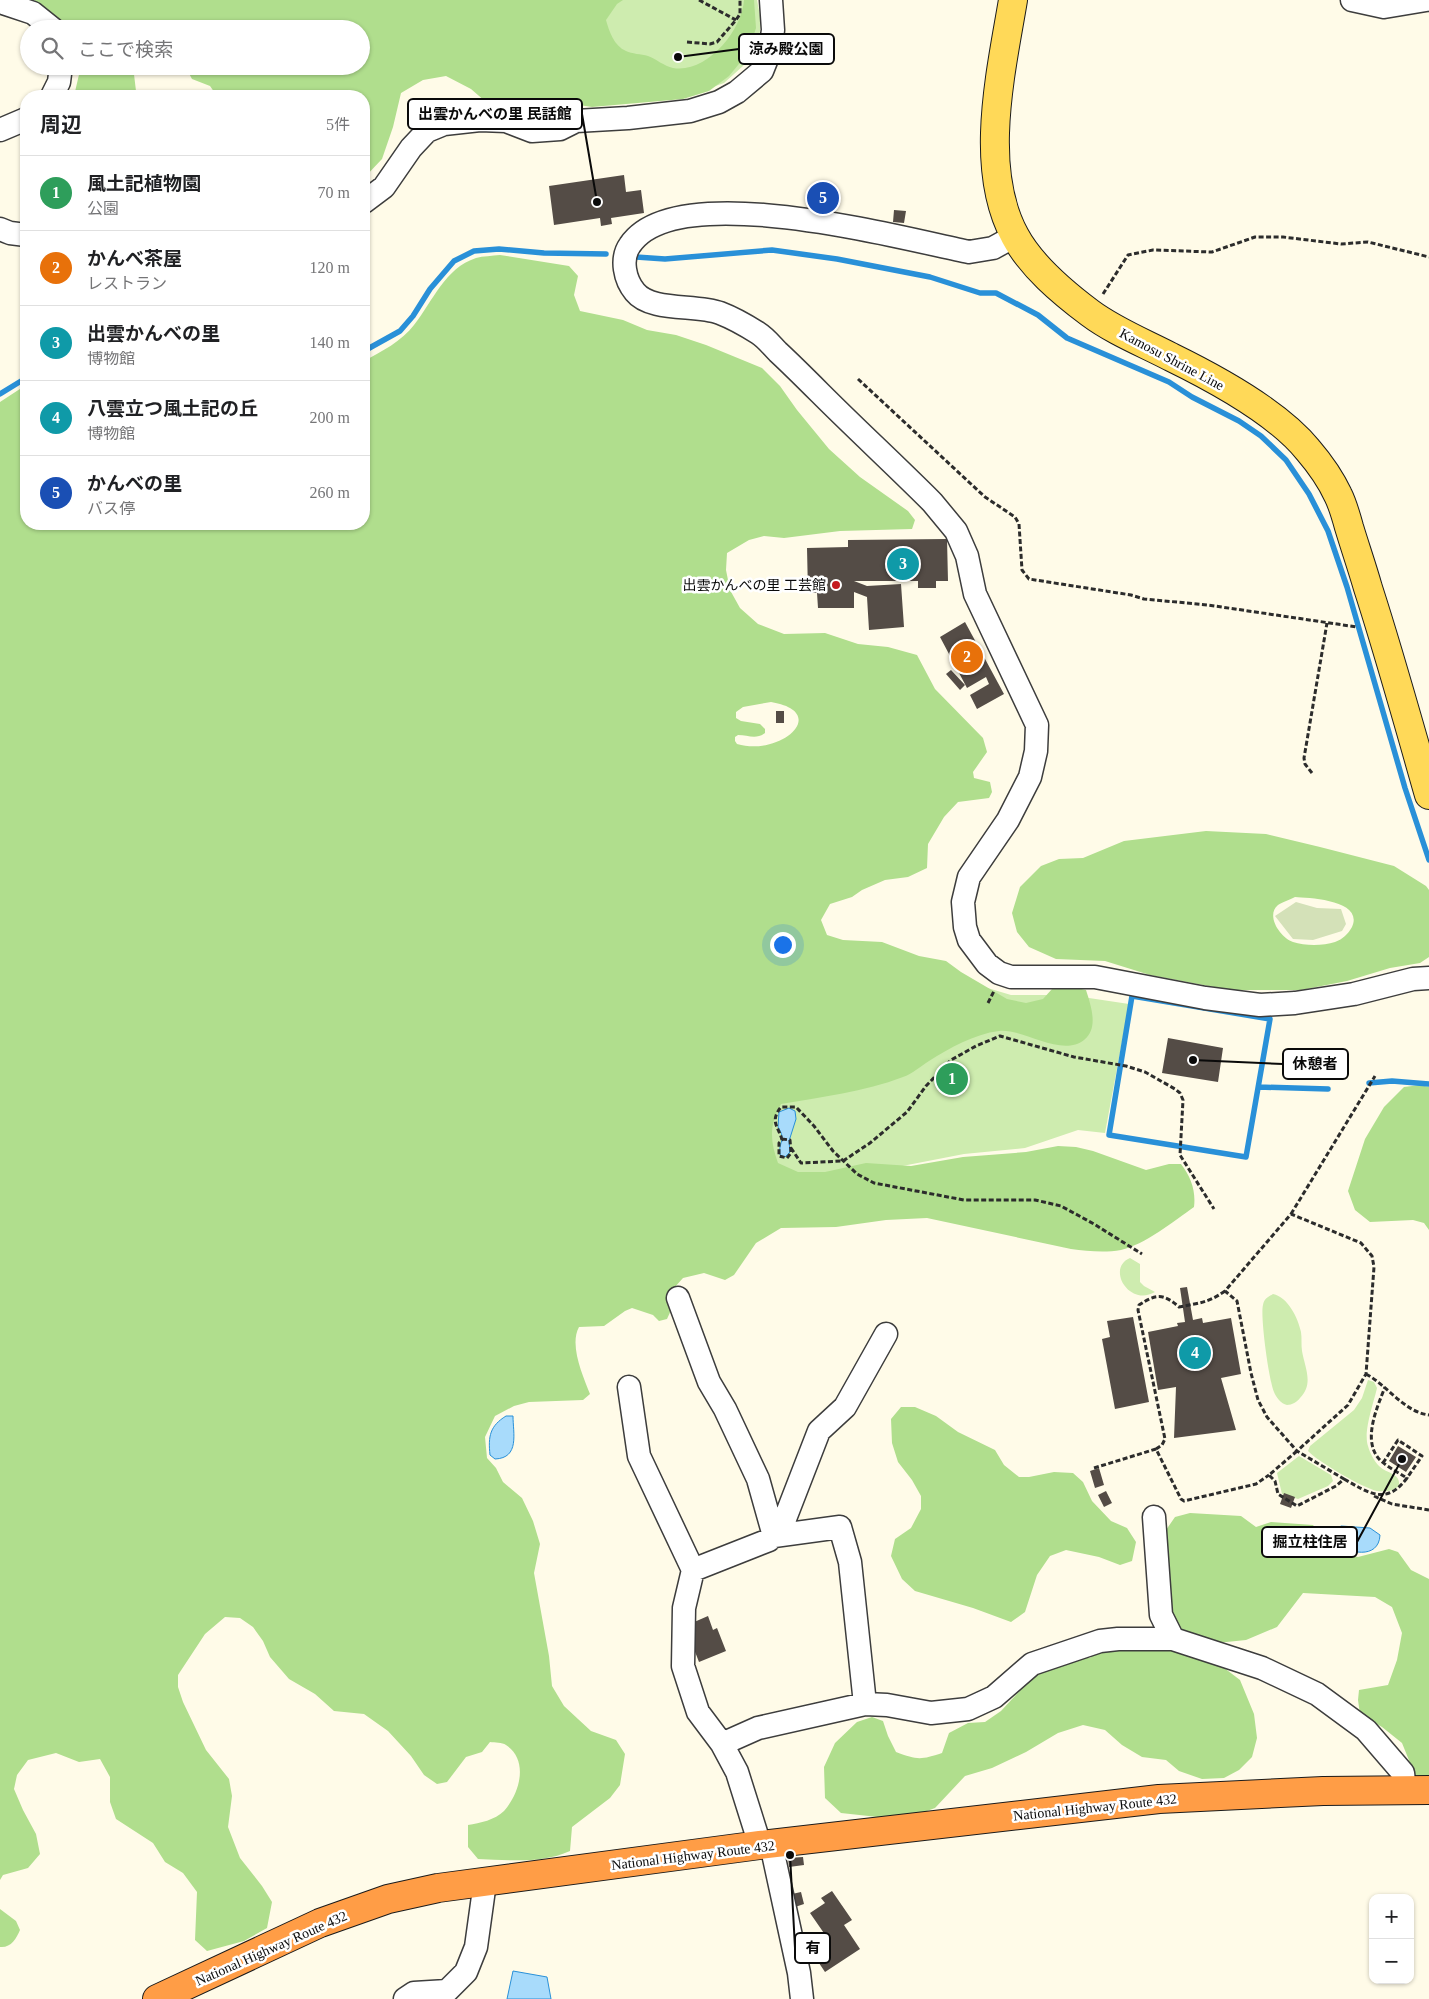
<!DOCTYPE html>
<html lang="ja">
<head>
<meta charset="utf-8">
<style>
  :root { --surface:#fff; --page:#f2f2f2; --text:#202124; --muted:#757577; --line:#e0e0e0; --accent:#c4191e }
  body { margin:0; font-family:"Times New Roman","Noto Sans JP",serif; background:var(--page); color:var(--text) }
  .controls { position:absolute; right:15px; bottom:15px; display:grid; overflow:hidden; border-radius:10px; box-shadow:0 1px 4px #0004 }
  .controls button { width:45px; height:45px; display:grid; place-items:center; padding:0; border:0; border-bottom:1px solid var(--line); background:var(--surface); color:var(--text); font:25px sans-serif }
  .you { position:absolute; left:782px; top:944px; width:18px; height:18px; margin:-12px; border:4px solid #fff; border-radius:50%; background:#1a73e8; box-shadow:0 0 0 8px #1a73e833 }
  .badge { display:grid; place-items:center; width:32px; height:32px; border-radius:50%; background:var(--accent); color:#fff; font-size:16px; font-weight:700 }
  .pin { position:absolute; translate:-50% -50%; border:2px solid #fff; box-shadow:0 1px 5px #0006 }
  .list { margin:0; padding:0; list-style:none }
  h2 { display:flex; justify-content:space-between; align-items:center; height:65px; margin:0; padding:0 20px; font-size:21px }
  h2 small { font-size:16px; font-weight:400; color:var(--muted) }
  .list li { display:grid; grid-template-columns:32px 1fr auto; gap:15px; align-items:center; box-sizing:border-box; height:75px; padding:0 20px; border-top:1px solid var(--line) }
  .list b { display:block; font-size:19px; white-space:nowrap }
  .list p { margin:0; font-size:16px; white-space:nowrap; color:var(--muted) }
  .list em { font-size:16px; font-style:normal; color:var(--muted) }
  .icon { flex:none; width:28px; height:28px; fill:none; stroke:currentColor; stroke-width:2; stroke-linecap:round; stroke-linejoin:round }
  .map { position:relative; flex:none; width:1429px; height:1999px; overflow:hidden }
  .search { position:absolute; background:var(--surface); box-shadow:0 1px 4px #0004; left:20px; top:20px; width:350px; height:55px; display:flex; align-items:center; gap:12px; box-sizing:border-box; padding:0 18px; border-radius:28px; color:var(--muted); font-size:19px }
  .panel { position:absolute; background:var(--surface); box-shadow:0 1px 4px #0004; left:20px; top:90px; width:350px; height:440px; border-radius:20px }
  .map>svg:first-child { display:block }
  .green { fill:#ceecaf }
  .forest { fill:#b0de8d; fill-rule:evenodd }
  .cemetery { fill:#d4e1b8 }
  .water { fill:#a8dbfb; stroke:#2990d8 }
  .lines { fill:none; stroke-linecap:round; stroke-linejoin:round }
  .stream { stroke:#2990d8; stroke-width:5.5 }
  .building { fill:#544c46 }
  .minor-casing { stroke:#3d3d3d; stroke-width:25 }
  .major-casing { stroke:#1b1b1b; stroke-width:30 }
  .highway-casing { stroke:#1b1b1b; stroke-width:30 }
  .path { stroke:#2c2c2c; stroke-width:3; stroke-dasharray:5 2.5; stroke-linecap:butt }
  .minor { stroke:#fff; stroke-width:22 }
  .major { stroke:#ffd958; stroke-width:28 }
  .highway { stroke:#ff9d46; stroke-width:28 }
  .poi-dot { fill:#c4191e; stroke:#fff; stroke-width:2 }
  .labels { text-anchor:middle; stroke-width:5; stroke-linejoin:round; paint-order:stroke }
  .street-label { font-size:14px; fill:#0a0a0a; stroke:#fff }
  .poi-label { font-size:14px; fill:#0a0a0a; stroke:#fff; text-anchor:end }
  .leader { fill:none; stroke:#0a0a0a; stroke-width:2 }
  .callout-dot { fill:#0a0a0a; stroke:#fff; stroke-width:2 }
  .callout { fill:#fff; stroke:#0a0a0a; stroke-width:2 }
  .callout-label { font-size:15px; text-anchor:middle; font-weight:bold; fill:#0a0a0a }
</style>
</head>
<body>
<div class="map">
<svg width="1429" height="1999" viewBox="0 0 1429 1999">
  <rect width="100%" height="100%" fill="#fffbe8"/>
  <!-- green -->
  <path class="green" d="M602,0H757L761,21L759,39L743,66L724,83L693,94L603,48Z
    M954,978L1011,995H1069L1129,1004L1105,1133L1078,1130L1025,1148L964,1154L897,1167L803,1191L757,1149L810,1027Z
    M1130,1258L1140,1264V1282L1144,1286L1155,1292C1129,1307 1106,1268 1130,1258Z
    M1273,1294C1288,1297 1298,1318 1301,1332C1302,1338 1301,1345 1302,1351C1305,1368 1314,1384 1300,1398C1297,1402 1292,1405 1287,1405C1281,1404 1276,1397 1274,1392C1269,1381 1260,1316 1263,1305C1264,1299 1268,1297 1273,1294Z
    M1368,1380L1374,1382L1377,1388C1374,1402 1363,1432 1368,1446C1370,1453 1374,1461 1379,1466C1387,1474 1401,1473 1399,1486C1393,1491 1385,1492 1377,1491C1363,1488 1317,1461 1308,1451L1310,1446L1354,1410L1362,1398Z
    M1299,1456L1331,1475L1333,1481L1328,1486L1298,1499L1282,1494L1277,1473Z"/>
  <!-- forest -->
  <path class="forest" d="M34,0H623L617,4L606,20C609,31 614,46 626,51C632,54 641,54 648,56C656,59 664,66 673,68C706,74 742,31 744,0H754L756,28L748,53L729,76L709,91L683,99L592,107L572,104L559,108L531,105L508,108L486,102L471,89L446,76L423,80L401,93L393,127L382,159L364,178V96H217L210,86L192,79L185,66H361V29H67Z
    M81,66H133L136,91L133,96H74Z
    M500,255L569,266L578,276L574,295L580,311L623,320L647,330L676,335L706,345L762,368L780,386L797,410L829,449L860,477L908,511L915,520L912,529L840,531L784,538L764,536L749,540L727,553L726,570L730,590L740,608L758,624L784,634L825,633L858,644L888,647L917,655L935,689L983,738L987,752L973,772L974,778L990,782L992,792L989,798L958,802L944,817L928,844L927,868L908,877L885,880L862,890L852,897L830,904L821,920L827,935L843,940L882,942L919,956L946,961L961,972L1007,999L1026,1003L1043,999L1052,989L1067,986L1086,990C1091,1006 1099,1028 1084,1040C1061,1058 1023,1028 999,1031C974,1034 950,1048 929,1061C921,1066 912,1074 903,1077C864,1092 821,1097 781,1104C769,1125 770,1141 778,1163L798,1172H825L866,1163L911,1166L963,1157L1026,1152L1058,1146L1076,1147L1093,1151L1146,1170L1169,1164H1181C1191,1177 1196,1191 1194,1207C1174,1221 1144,1245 1121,1250C1104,1253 1087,1251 1071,1249L927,1218L886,1220L836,1227L781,1228L756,1243L734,1275L725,1280L704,1273L683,1278L674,1288L672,1308L667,1319L659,1321L653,1315L632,1308L625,1311L604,1326L579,1327C569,1345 583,1376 590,1394L583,1400L529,1402L514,1406L495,1416L485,1437L487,1458L496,1468L503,1482L522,1498L533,1521L540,1544L534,1573L549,1656L552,1686L564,1706L578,1719L591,1731L616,1740L625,1754L620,1785L610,1798L572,1827L570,1851C541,1864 509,1860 478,1859L468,1847V1825C480,1823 495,1820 504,1811C520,1793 529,1760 506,1745C502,1742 495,1743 490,1742L482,1752L466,1757L447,1782L437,1784L424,1775L411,1756L388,1731L364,1714L334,1711L315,1694L289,1679L270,1657L263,1641L253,1627L240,1618L225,1617L205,1634L178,1675V1687L183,1702L206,1750L229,1779L232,1796L228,1827L240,1858L262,1886L272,1902L267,1928L244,1941L207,1951L195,1940L197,1892L183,1873L165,1862L153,1843L116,1819L110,1802V1777L100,1759L79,1762L56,1753L28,1760L17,1775L14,1789L23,1810L36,1834L40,1854L28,1868L3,1875L0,1880V402L26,385V524H364V361C381,352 402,341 414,325C433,301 445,268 476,258C483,256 492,256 500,255ZM771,702C831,712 781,757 737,744L735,741V737L738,735C748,735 756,740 765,733V729L760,724L741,721L736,718V712L743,707Z
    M1206,831L1266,834L1320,847L1394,866L1426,886L1429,890V957L1420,963L1390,968L1347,981L1301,990H1230L1150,975L1105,961L1056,959L1029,947L1017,932L1012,913L1020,887L1041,866L1059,859L1083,858L1124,841ZM1295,897C1310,898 1364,900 1352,927C1348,934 1343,939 1335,942C1323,946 1305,946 1293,942C1281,938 1265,916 1278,905C1282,902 1290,900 1295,897Z
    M1420,1085L1429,1087V1230L1424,1223L1413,1220L1370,1222L1355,1210L1348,1191L1365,1139L1384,1107L1404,1087Z
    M901,1407H915L936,1416L958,1432L995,1450L1004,1465L1019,1477H1029L1054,1472L1073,1473L1083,1482L1092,1501L1111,1521L1127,1528L1136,1542L1132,1561L1120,1565L1099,1557L1066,1550L1050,1556L1037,1575L1025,1612L1011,1622L973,1608L915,1591L902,1579L891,1556L895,1539L911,1528L921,1509V1496L912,1480L898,1462L892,1443L891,1419Z
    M1190,1513L1241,1516L1256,1527L1271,1522L1313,1525L1326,1542L1342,1555L1358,1557L1389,1549L1398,1552L1411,1570L1429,1579V1782L1417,1780L1402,1743L1382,1727L1360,1714L1358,1700L1359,1690L1388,1685L1397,1660L1402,1633L1392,1607L1375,1597L1303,1593L1277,1627L1246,1640L1207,1644L1177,1632L1169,1612L1166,1530L1175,1517Z
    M1147,1647L1184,1651L1219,1664L1240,1680L1254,1714L1257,1738L1252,1757L1239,1770L1224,1778L1202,1779L1179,1771L1166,1760L1142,1757L1122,1745L1105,1730L1083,1725L1058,1733L1026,1752L992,1768L965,1776L935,1808L916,1815L887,1818L841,1813L825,1798L824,1767L835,1743L857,1722L872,1717L883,1721L888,1736L896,1752C917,1760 921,1760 942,1753L949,1733L968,1723L985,1722L1001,1711L1040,1669L1069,1658H1090L1097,1652Z
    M0,1909L16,1921L20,1930C16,1939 11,1948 0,1947Z"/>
  <!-- cemetery -->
  <path class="cemetery" d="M1296,902L1317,908L1341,909L1346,924L1342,931L1313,940L1293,939L1275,916Z"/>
  <!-- water -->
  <path class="water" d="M789,1108L795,1111L796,1119L789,1141L790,1152L785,1157L780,1155C778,1141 787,1141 778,1127L779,1112Z
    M506,1416H513C513,1433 520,1458 495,1459L490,1455C488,1436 490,1426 506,1416Z
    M1341,1526L1370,1528L1380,1535C1379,1560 1347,1554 1335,1541L1337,1529Z
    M513,1971L547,1977L551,1999H507Z"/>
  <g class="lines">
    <!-- stream -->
    <path class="stream" d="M636,257L665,259L772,250L837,259L930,277L980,293H996L1038,315L1067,338L1169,382L1192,397L1239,421L1261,436L1286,460L1309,494L1328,531L1347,587L1405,788L1429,860
      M364,351L400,331L413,316L430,289L454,261L474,251L499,249L544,253L606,254
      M0,394L26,378
      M1132,996L1270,1019L1246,1157L1109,1135Z
      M1369,1083L1392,1081L1429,1084
      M1259,1087L1328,1089"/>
  </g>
  <!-- building -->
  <path class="building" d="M624,175L626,192L641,190L644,213L611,218L612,224L601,226L600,218L554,225L549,186Z
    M894,210L906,211L904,223L893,222Z
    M947,539L948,581H936V588H918V581H854L867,586L901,584L904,627L869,630L867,597L854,592V608H818L817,593H808L807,548L848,547V540Z
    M965,622L1004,694L977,709L970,695L989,684L986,677L967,688L940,637Z
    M951,670L965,685L960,690L946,674Z
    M776,711H784V723H776Z
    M1168,1038L1223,1048L1218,1082L1162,1073Z
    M1187,1287L1193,1320L1202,1318L1203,1323L1231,1318L1241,1374L1221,1378L1236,1430L1174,1438L1176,1387L1158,1390L1148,1332L1178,1326L1177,1323L1185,1322L1180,1288Z
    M1133,1317L1149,1402L1115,1409L1102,1339L1110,1337L1107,1321Z
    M1398,1446L1416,1457L1406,1472L1389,1461Z
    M1099,1468L1104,1485L1095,1488L1090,1471Z
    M1106,1491L1112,1503L1104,1507L1098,1495Z
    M1284,1493L1295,1497L1291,1508L1280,1504Z
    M708,1616L713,1630L717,1628L726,1651L699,1662L685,1626Z
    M803,1857L804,1865L789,1867L788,1858Z
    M832,1891L852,1920L844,1925L860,1949L825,1972L811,1951L828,1939L810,1913L825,1903L821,1898Z
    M801,1892L804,1904L795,1907L792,1894Z"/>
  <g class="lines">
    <!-- minor casing -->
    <g class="minor-casing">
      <path id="minor" d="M1352,0L1384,7L1426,0
        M0,2L33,13L53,29
        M52,96L59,82L61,66
        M0,130L26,119
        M364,202L384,187L411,148L427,131L444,124L480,120L506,121L532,131L560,129L576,121L628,118L690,111L719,102L737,92L762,71L770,51L773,30L771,0
        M0,229L10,233L26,235
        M1015,236L993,248L969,252C900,238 675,177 630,245C620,259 625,280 635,292C651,312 696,304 720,313C733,318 747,326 758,333C766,338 772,346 778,352C792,365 806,379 820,393C857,430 895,465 932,502L956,531L967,556L975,594L1037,725L1036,751L1030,777L1008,820L969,877L963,902L965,927L969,940L987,964L999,973L1011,977H1095L1205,998L1260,1005L1295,1003L1354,994L1413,979L1429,978
        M678,1298L709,1382L725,1409L758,1479L774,1536L840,1527L850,1562L865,1704
        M629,1387L639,1456L693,1570L684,1608L683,1666L698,1712L722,1744L737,1772L760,1845
        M1154,1517L1161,1615L1173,1639
        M693,1570L769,1540L781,1529L819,1431L845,1407L886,1334
        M722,1744L758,1728L865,1704L887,1705L931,1713L968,1709L994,1697L1032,1664L1100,1641L1118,1639H1173L1262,1668L1317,1694L1366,1730L1403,1773L1405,1790
        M771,1844L799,1973L802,1999
        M405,1999L414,1993L447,1991L466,1972L476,1947L485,1882"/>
    </g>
    <!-- major casing -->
    <g class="major-casing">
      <path id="major" d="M1013,0C1001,72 978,168 1015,236C1031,266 1062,292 1090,313C1114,331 1144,343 1171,357C1214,378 1278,413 1308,450C1320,464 1330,478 1338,495C1343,505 1346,516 1349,527C1355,547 1362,567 1368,588C1390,656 1409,725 1429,795"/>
    </g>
    <!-- highway casing -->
    <g class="highway-casing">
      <path id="highway" d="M157,1999L320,1923L388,1899L438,1888L760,1845L1159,1799L1323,1791L1429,1790"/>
    </g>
    <!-- path -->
    <path class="path" d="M699,0L736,20
      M687,42L710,44L717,42L736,20L740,14V0
      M1103,294L1128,255L1153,250L1212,252L1255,237H1283L1341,244L1368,242L1429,257
      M858,379L985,497L1015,517L1019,524L1022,570L1029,579L1131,595L1144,599L1208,605L1357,627
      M1312,773L1305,764L1304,758L1327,623
      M988,1003L994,991
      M782,1139L790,1140L791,1153L787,1158L779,1156V1143L782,1140C779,1127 769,1122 781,1107H796L814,1126L833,1151L857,1174L874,1183L964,1200H1035L1061,1206L1094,1224L1142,1254
      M791,1148L801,1163L843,1161L870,1143L907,1112L926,1086L951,1060L976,1046L1000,1036L1074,1057L1126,1066L1145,1072L1175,1089L1180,1093L1183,1100L1180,1155L1214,1209
      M1291,1214L1375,1076
      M1366,1374C1387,1385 1404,1412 1429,1415
      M1156,1449L1162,1445L1165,1439L1138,1310L1139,1305C1156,1294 1163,1293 1179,1307C1199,1303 1208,1303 1225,1291
      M1297,1451L1269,1475L1275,1481L1278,1494L1297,1506L1336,1486L1344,1479L1297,1451L1267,1417L1258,1400L1251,1373L1237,1301L1225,1291L1291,1214L1361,1243L1372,1256L1374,1267L1366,1374L1348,1405L1297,1451
      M1383,1463L1398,1440L1422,1456L1407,1478
      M1094,1468L1156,1449L1181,1499L1184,1501L1256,1484L1269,1475
      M1344,1479C1369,1493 1386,1506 1407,1478C1399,1473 1389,1468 1381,1461C1361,1442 1377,1408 1385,1387
      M1374,1496L1392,1504L1429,1510"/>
    <!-- minor -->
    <use href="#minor" class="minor"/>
    <!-- major -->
    <use href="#major" class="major"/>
    <!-- highway -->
    <use href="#highway" class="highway"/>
  </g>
  <!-- markers -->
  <circle class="poi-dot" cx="836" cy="585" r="5"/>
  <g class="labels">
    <!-- street labels -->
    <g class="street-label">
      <text transform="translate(1172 359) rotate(28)" y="5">Kamosu Shrine Line</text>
      <text transform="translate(1095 1807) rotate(-6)" y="5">National Highway Route 432</text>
      <text transform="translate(693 1855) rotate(-7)" y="5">National Highway Route 432</text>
      <text transform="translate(271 1948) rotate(-24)" y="5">National Highway Route 432</text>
    </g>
    <!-- poi labels -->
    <g class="poi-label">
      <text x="826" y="590">出雲かんべの里 工芸館</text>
    </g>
  </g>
  <!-- callouts -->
  <path class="leader" d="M678 57L739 49M597 202L582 114M1193 1060L1283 1064M1402 1459L1357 1542M790 1855L795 1948"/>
  <g class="callout-dot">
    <circle cx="678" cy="57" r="5"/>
    <circle cx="597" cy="202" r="5"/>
    <circle cx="1193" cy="1060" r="5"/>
    <circle cx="1402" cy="1459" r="5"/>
    <circle cx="790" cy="1855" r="5"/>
  </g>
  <g class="callout">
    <rect x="739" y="34" width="95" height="30" rx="5"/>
    <rect x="408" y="99" width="174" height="30" rx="5"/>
    <rect x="1283" y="1049" width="65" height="30" rx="5"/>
    <rect x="1262" y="1527" width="95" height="30" rx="5"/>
    <rect x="795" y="1933" width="35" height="30" rx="5"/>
  </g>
  <g class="callout-label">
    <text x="786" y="54">涼み殿公園</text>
    <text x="495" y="119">出雲かんべの里 民話館</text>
    <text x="1315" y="1069">休憩者</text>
    <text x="1310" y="1547">掘立柱住居</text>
    <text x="813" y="1953">有</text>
  </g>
</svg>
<div class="controls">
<button>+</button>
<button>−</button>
</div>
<div class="you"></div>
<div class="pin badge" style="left:952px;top:1079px;background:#2e9e5b">1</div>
<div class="pin badge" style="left:967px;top:657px;background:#e8710a">2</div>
<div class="pin badge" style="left:903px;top:564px;background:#0f9aa8">3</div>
<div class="pin badge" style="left:1195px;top:1353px;background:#0f9aa8">4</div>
<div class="pin badge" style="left:823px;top:198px;background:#1a4fb4">5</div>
<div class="search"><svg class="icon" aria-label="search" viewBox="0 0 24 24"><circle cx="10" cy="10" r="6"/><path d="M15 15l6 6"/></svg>ここで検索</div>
<section class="panel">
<h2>周辺<small>5件</small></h2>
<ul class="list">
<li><span class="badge" style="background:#2e9e5b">1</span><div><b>風土記植物園</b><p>公園</p></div><em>70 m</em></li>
<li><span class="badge" style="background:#e8710a">2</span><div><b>かんべ茶屋</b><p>レストラン</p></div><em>120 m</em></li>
<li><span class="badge" style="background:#0f9aa8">3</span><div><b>出雲かんべの里</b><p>博物館</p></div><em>140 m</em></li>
<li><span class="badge" style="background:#0f9aa8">4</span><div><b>八雲立つ風土記の丘</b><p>博物館</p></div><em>200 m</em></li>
<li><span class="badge" style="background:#1a4fb4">5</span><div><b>かんべの里</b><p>バス停</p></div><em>260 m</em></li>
</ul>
</section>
</div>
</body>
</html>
